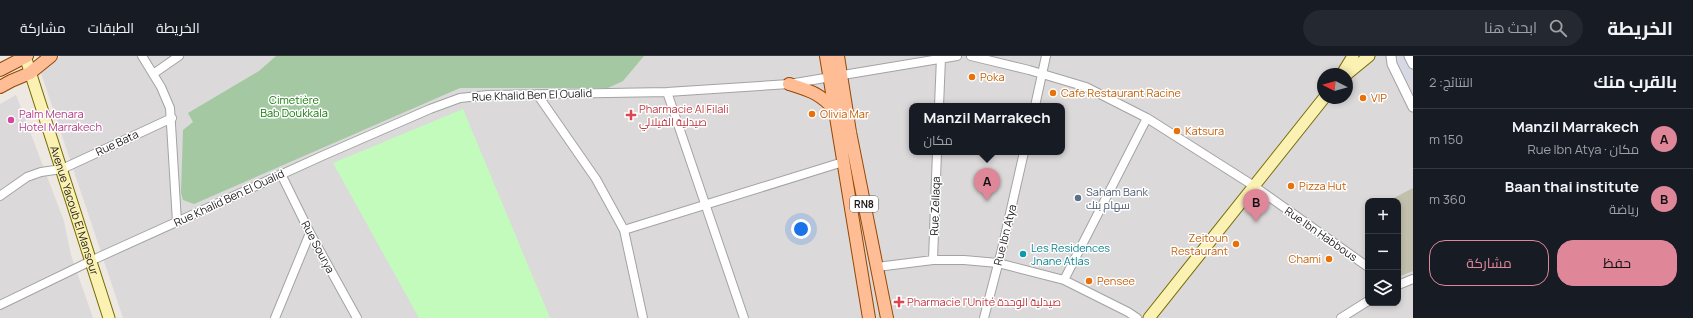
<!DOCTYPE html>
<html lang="ar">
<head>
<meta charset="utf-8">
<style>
  :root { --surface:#171b24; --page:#242831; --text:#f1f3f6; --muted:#9ea1a6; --line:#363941; --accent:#df8699 }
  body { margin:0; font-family:Manrope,Cairo,sans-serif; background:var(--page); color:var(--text); direction:rtl }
  .controls { position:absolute; right:12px; bottom:12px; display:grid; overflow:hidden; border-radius:8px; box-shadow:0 2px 6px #0003 }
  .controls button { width:36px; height:36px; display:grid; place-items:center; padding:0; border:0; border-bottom:1px solid var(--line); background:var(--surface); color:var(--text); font:20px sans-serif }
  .compass { position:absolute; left:1317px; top:12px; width:36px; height:36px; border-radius:50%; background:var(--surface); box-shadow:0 2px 6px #0003; rotate:276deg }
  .you { position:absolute; left:801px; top:173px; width:14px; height:14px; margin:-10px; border:3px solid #fff; border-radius:50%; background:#1a73e8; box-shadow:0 0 0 6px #1a73e833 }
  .badge { display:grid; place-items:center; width:26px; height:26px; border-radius:50%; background:var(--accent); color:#111; font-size:13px; font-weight:700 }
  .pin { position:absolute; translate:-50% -33px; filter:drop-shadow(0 1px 2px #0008) }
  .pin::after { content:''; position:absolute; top:21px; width:14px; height:12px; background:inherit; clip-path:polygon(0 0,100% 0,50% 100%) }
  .popup { position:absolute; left:909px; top:47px; width:156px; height:52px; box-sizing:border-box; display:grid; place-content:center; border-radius:8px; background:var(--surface); filter:drop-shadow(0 1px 3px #0005); font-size:13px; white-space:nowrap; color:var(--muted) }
  .popup b { font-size:15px; color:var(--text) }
  .popup::after { content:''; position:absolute; left:50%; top:100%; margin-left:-8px; border:8px solid transparent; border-top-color:var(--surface) }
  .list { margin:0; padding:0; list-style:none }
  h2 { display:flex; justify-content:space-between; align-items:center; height:52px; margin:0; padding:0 16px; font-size:17px }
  h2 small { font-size:13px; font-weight:400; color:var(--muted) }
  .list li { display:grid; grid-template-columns:26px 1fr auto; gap:12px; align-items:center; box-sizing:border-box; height:60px; padding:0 16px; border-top:1px solid var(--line) }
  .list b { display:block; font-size:15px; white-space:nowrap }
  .list p { margin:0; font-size:13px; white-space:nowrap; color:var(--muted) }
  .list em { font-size:13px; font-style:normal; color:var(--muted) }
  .actions { display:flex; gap:8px; padding:12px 16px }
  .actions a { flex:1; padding:9px 0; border:1px solid var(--accent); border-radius:16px; text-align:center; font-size:14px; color:var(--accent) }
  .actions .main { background:var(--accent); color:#111 }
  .icon { flex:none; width:22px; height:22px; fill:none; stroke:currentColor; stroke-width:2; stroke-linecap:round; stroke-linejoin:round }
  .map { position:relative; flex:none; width:1413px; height:262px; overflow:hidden; direction:ltr }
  header { display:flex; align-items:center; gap:24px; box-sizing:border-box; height:56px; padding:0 20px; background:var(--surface); border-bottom:1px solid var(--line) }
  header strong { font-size:19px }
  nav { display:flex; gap:22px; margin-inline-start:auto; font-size:14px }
  .search { width:280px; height:36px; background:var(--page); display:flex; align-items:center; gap:10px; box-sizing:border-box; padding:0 14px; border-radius:22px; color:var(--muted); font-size:15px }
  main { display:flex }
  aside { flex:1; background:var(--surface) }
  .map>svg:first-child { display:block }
  .residential { fill:#dbd9da; fill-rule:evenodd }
  .construction { fill:#c3bfad }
  .cemetery { fill:#a4c8a2 }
  .park { fill:#c3fbbc }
  .plaza { fill:#d6d9e4 }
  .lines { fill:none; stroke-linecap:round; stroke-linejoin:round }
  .minor-casing { stroke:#a3a3a3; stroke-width:10 }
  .tertiary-casing { stroke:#a3a3a3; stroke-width:11 }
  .secondary-casing { stroke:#766c01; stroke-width:13 }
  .primary-casing { stroke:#954700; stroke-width:14 }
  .minor { stroke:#fff; stroke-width:8 }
  .tertiary { stroke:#fff; stroke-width:9 }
  .secondary { stroke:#fbf1b3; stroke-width:11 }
  .primary { stroke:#ffbd96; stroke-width:12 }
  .food-dot { fill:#e8710a; stroke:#fff; stroke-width:1.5 }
  .health-dot { fill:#e0444e; stroke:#fff; stroke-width:1.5 }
  .hotel-dot { fill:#d1479c; stroke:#fff; stroke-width:1.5 }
  .service-dot { fill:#5c6f8a; stroke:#fff; stroke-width:1.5 }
  .culture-dot { fill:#0f9aa8; stroke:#fff; stroke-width:1.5 }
  .labels { text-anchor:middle; stroke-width:3; stroke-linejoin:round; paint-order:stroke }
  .shield { fill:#fff; stroke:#606060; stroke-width:1 }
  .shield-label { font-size:10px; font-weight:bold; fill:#1c1c1c }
  .food-label { font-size:11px; fill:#c56008; stroke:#fff; text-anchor:start }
  .street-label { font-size:11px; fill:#1c1c1c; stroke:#fff }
  .park-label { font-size:11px; fill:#157d08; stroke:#fff }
  .health-label { font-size:11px; fill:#be3a42; stroke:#fff; text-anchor:start }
  .hotel-label { font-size:11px; fill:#b23c85; stroke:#fff; text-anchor:start }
  .service-label { font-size:11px; fill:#4e5e75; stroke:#fff; text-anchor:start }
  .culture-label { font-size:11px; fill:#0d838f; stroke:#fff; text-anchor:start }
</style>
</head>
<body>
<header>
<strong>الخريطة</strong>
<div class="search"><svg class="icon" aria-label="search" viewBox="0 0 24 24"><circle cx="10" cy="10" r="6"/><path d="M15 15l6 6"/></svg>ابحث هنا</div>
<nav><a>الخريطة</a><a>الطبقات</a><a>مشاركة</a></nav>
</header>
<main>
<aside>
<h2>بالقرب منك<small>النتائج: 2</small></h2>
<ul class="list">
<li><span class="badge">A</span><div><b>Manzil Marrakech</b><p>مكان · Rue Ibn Atya</p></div><em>150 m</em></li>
<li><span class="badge">B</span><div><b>Baan thai institute</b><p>رياضة</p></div><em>360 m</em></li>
</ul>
<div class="actions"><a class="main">حفظ</a><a>مشاركة</a></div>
</aside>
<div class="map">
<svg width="1413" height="262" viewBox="0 0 1413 262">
  <rect width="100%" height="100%" fill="#eee8e2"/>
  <!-- residential -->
  <path class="residential" d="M61,0H1413V262H123L41,17ZM1323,18H1347V42H1323ZM912,50H1062V96H912ZM1368,145H1398V247H1368Z
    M16,39L64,165L71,199L93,262H0V48Z"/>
  <!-- construction -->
  <path class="construction" d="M1413,132V215L1398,221V145H1388Z"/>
  <!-- cemetery -->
  <path class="cemetery" d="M276,0H644L623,25L608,32H460L194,148L183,144L181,137L183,74L193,66L188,57L259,15Z"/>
  <!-- park -->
  <path class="park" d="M463,53L550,262H419L333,107Z"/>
  <!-- plaza -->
  <path class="plaza" d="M1405,0L1413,16V23L1406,28L1395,5Z"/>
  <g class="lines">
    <!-- minor casing -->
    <g class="minor-casing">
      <path id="minor" d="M142,0L161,31L170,52L177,166
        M971,0L1029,14L1086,31L1147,62L1254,130L1368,211
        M153,18L179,0
        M667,36L744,262
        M537,38L596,123L624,174L643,262
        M939,50L941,2
        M1035,50L1046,0
        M281,118L310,177L357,262
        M0,140L27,121L41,116L62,113L172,62
        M624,174L843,106
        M933,204L937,96
        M877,211L933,204H964L998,207L1064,224L1128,256L1137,262
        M1064,224L1147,62
        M1398,229L1413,223
        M0,249L97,202L322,100L430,53L460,42L488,39L667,36L789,28L957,0
        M275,262L310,177
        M984,262L1002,193L1024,96
        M1341,262L1368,245"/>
    </g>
    <!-- tertiary casing -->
    <g class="tertiary-casing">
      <path id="tertiary" d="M1391,0L1392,8L1413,51
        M1409,0L1413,8"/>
    </g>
    <!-- secondary casing -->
    <g class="secondary-casing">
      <g id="secondary">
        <path id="s1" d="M25,0L109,262"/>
        <path d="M1342,18L1353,0"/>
        <path d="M1347,18L1369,0"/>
        <path d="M1149,262L1324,42"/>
      </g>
    </g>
    <!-- primary casing -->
    <g class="primary-casing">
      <path id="primary" d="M826,0L869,262
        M838,0L850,76L887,262
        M0,14L27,0
        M789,28C811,35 819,37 835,54
        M0,31L11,25L30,17L51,0"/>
    </g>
    <!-- minor -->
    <use href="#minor" class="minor"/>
    <!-- tertiary -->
    <use href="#tertiary" class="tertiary"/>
    <!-- secondary -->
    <use href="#secondary" class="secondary"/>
    <!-- primary -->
    <use href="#primary" class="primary"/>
  </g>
  <!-- markers -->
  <g class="food-dot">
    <circle cx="972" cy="21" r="4"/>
    <circle cx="1053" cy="37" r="4"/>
    <circle cx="1363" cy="42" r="4"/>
    <circle cx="812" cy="58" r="4"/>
    <circle cx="1177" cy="75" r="4"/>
    <circle cx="1291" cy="130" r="4"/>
    <circle cx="1236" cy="188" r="4"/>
    <circle cx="1329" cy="203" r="4"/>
    <circle cx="1089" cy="225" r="4"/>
  </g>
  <g class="health-dot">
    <path d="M629 53h4v4h4v4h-4v4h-4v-4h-4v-4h4z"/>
    <path d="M897 240h4v4h4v4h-4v4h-4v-4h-4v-4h4z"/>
  </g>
  <circle class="hotel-dot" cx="11" cy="64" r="4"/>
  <circle class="service-dot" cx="1078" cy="142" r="4"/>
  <circle class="culture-dot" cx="1023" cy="198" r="4"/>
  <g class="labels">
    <!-- shield labels -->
    <rect class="shield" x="850" y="140" width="28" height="16" rx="3"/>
    <g class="shield-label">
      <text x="864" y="152">RN8</text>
    </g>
    <!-- food labels -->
    <g class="food-label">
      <text x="980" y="25">Poka</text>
      <text x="1061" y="41">Cafe Restaurant Racine</text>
      <text x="1371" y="46">VIP</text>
      <text x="820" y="62">Olivia Mar</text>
      <text x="1185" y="79">Katsura</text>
      <text x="1299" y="134">Pizza Hut</text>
      <text x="1228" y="186" text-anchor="end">Zeitoun<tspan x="1228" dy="13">Restaurant</tspan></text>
      <text x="1321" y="207" text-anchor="end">Chami</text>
      <text x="1097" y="229">Pensee</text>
    </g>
    <!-- street labels -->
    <g class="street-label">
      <text transform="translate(532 39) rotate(-2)" y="4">Rue Khalid Ben El Oualid</text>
      <text transform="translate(117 87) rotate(-25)" y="4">Rue Bata</text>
      <text transform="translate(229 142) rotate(-25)" y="4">Rue Khalid Ben El Oualid</text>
      <text transform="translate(935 150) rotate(-88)" y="4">Rue Zellaqa</text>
      <text dy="4" stroke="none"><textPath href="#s1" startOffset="162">Avenue Yacoub El Mansour</textPath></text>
      <text transform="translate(1321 178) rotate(35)" y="4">Rue Ibn Habbous</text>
      <text transform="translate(1005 179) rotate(-76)" y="4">Rue Ibn Atya</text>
      <text transform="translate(318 191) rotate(62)" y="4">Rue Sourya</text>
    </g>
    <!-- park labels -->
    <g class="park-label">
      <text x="294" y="48">Cimetière<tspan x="294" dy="13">Bab Doukkala</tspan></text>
    </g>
    <!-- health labels -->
    <g class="health-label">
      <text x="639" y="57">Pharmacie Al Filali<tspan x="639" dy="13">صيدلية الفيلالي</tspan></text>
      <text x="907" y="250">Pharmacie l'Unité صيدلية الوحدة</text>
    </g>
    <!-- hotel labels -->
    <g class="hotel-label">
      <text x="19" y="62">Palm Menara<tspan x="19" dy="13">Hotel Marrakech</tspan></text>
    </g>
    <!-- service labels -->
    <g class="service-label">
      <text x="1086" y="140">Saham Bank<tspan x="1086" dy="13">سهام بنك</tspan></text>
    </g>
    <!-- culture labels -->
    <g class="culture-label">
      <text x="1031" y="196">Les Residences<tspan x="1031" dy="13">Jnane Atlas</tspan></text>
    </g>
  </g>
</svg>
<div class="controls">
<button>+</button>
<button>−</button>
<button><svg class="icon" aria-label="layers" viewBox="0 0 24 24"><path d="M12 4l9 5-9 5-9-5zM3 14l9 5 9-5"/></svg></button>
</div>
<svg class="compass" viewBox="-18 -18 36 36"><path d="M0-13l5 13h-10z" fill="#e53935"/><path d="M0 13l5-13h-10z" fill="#9ea1a6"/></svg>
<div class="you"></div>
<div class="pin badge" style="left:987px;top:145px">A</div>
<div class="popup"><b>Manzil Marrakech</b>مكان</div>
<div class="pin badge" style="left:1256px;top:166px">B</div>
</div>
</main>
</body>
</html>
